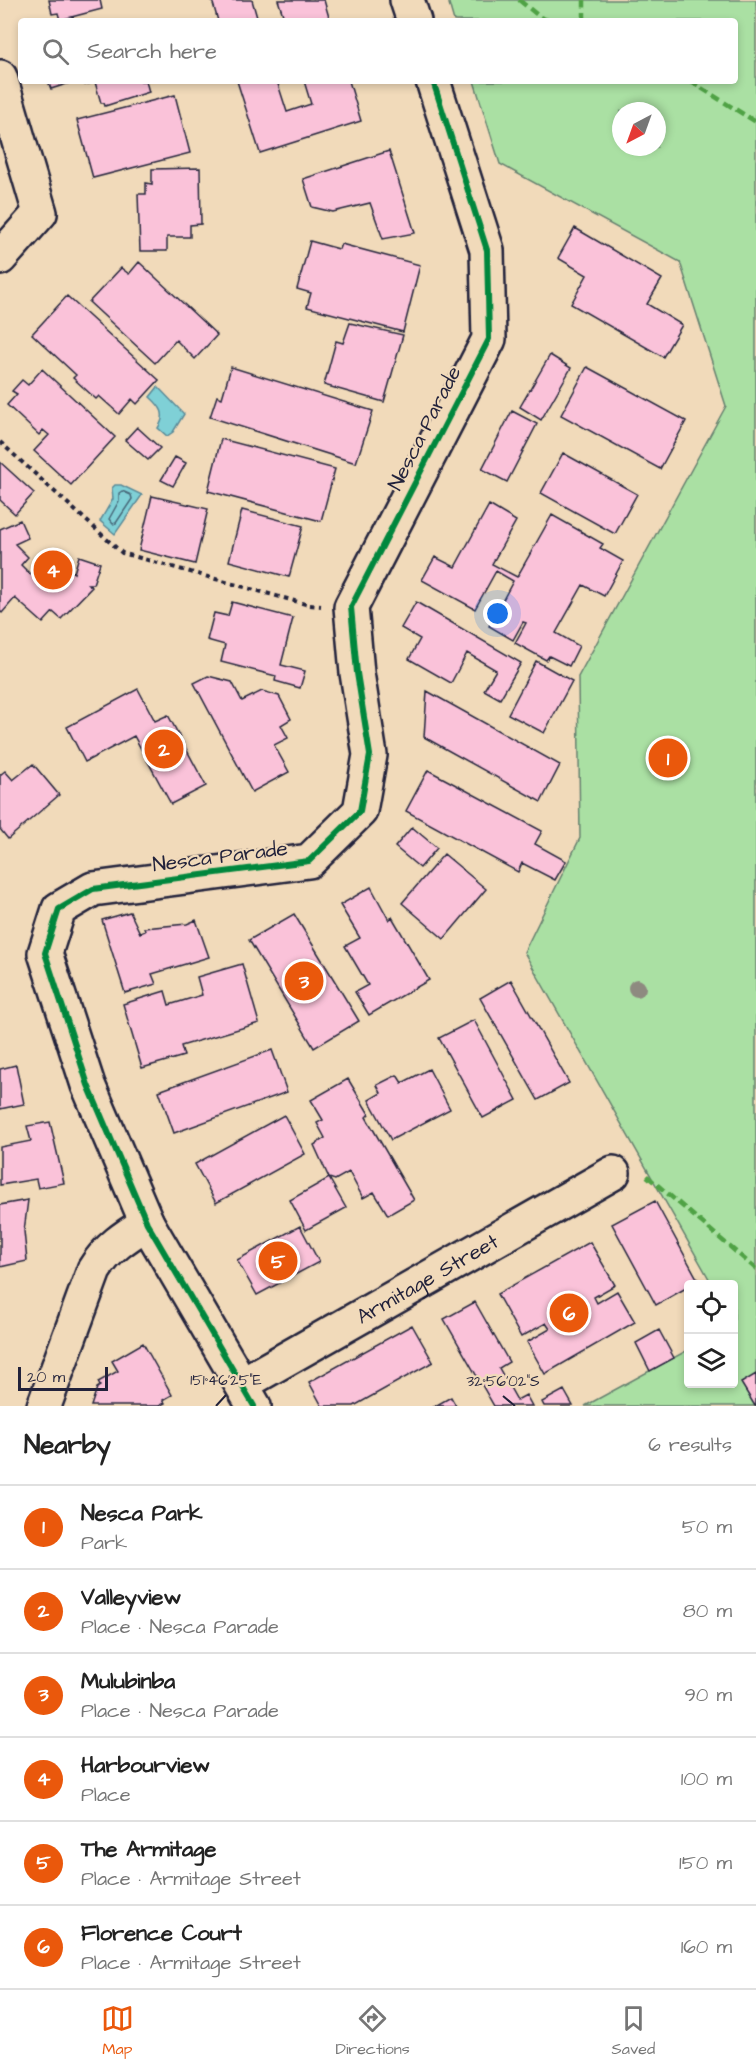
<!DOCTYPE html>
<html lang="en">
<head>
<meta charset="utf-8">
<style>
  :root { --surface:#fff; --page:#f6f6f6; --text:#222; --muted:#767676; --line:#e0e0e0; --accent:#ea580c }
  body { margin:0; font-family:"Architects Daughter",sans-serif; background:var(--page); color:var(--text) }
  .controls { position:absolute; right:18px; bottom:18px; display:grid; overflow:hidden; border-radius:6px; box-shadow:0 3px 9px #0003 }
  .controls button { width:54px; height:54px; display:grid; place-items:center; padding:0; border:0; border-bottom:2px solid var(--line); background:var(--surface); color:var(--text); font:30px sans-serif }
  .compass { position:absolute; left:612px; top:102px; width:54px; height:54px; border-radius:50%; background:var(--surface); box-shadow:0 3px 9px #0003; rotate:221deg }
  .scale { position:absolute; left:18px; bottom:15px; width:90px; box-sizing:border-box; padding-left:6px; border:3px solid #22223b; border-top:0; font-size:16px; line-height:21px; white-space:nowrap; color:#22223b; -webkit-text-stroke:4px #f1daba; paint-order:stroke }
  .you { position:absolute; left:498px; top:614px; width:21px; height:21px; margin:-15px; border:4px solid #fff; border-radius:50%; background:#1a73e8; box-shadow:0 0 0 9px #1a73e833 }
  .badge { display:grid; place-items:center; width:39px; height:39px; border-radius:50%; background:var(--accent); color:#fff; font-size:20px; font-weight:700 }
  .pin { position:absolute; translate:-50% -50%; border:3px solid #fff; box-shadow:0 2px 6px #0006 }
  .list { margin:0; padding:0; list-style:none }
  h2 { display:flex; justify-content:space-between; align-items:center; height:78px; margin:0; padding:0 24px; font-size:26px }
  h2 small { font-size:20px; font-weight:400; color:var(--muted) }
  .list li { display:grid; grid-template-columns:39px 1fr auto; gap:18px; align-items:center; box-sizing:border-box; height:84px; padding:0 24px; border-top:2px solid var(--line) }
  .list b { display:block; font-size:22px; white-space:nowrap }
  .list p { margin:0; font-size:20px; white-space:nowrap; color:var(--muted) }
  .list em { font-size:20px; font-style:normal; color:var(--muted) }
  .icon { flex:none; width:33px; height:33px; fill:none; stroke:currentColor; stroke-width:2; stroke-linecap:round; stroke-linejoin:round }
  .map { position:relative; flex:none; width:756px; height:1406px; overflow:hidden }
  .search { position:absolute; background:var(--surface); box-shadow:0 3px 9px #0003; left:18px; right:18px; top:18px; height:66px; display:flex; align-items:center; gap:15px; box-sizing:border-box; padding:0 21px; border-radius:6px; color:var(--muted); font-size:22px }
  .sheet { height:582px; background:var(--surface) }
  nav { display:flex; justify-content:space-around; align-items:center; box-sizing:border-box; height:84px; border-top:2px solid var(--line); background:var(--surface); font-size:16px; color:var(--muted) }
  nav a { display:grid; justify-items:center; gap:3px }
  nav .on { color:var(--accent) }
  .map>svg:first-child { display:block }
  .green { fill:#aae0a3; stroke:#66816f; stroke-width:1.5; fill-rule:evenodd }
  .water { fill:#7fd0d6; stroke:#5a8a98; stroke-width:1.5 }
  .lines { fill:none; stroke-linecap:round; stroke-linejoin:round }
  .shore { stroke:#476879; stroke-width:1.5 }
  .building { fill:#fac2d9; stroke:#22223b; stroke-width:1.5 }
  .minor-casing { stroke:#22223b; stroke-width:38 }
  .path { stroke:#22223b; stroke-width:4; stroke-dasharray:4.5 4.5; stroke-linecap:butt }
  .minor { stroke:#f1daba; stroke-width:33 }
  .quiet { stroke:#50a245; stroke-width:4.5; stroke-dasharray:9 4.5; stroke-linecap:butt }
  .cycleway-casing { stroke:#f1daba; stroke-width:10 }
  .cycleway { stroke:#00873e; stroke-width:6 }
  .tree { fill:#8e8a80 }
  .ticks { fill:none; stroke:#22223b; stroke-width:2 }
  .labels { text-anchor:middle; stroke-width:4.5; stroke-linejoin:round; paint-order:stroke }
  .street-label { font-size:21px; fill:#22223b; stroke:#f1daba }
  .ticks-label { font-size:15px; text-anchor:middle; fill:#22223b; stroke:#f1daba; stroke-width:4.5; stroke-linejoin:round; paint-order:stroke }
</style>
</head>
<body>
<div class="map">
<svg width="756" height="1406" viewBox="0 0 756 1406">
  <rect width="100%" height="100%" fill="#f1daba"/>
  <filter id="ink" filterUnits="userSpaceOnUse"><feTurbulence type="fractalNoise" baseFrequency=".0167" numOctaves="2"/><feDisplacementMap in="SourceGraphic" scale="12" xChannelSelector="R" yChannelSelector="G"/><feConvolveMatrix kernelMatrix="1 2 1 2 8 2 1 2 1" color-interpolation-filters="sRGB"/></filter>
  <g filter="url(#ink)">
    <!-- green -->
    <path class="green" d="M448,0H756V1406H585L688,1350V1384H734V1284H712L524,952L580,838L578,677L726,406L680,262L500,164L474,81H735V21H454ZM621,111H657V147H621Z"/>
    <!-- water -->
    <path class="water" d="M158,387L184,414L173,432L167,436L158,428C167,414 161,407 150,397Z
      M115,485H121L142,495L115,534L100,521L113,499L112,488Z"/>
    <g class="lines">
      <!-- shore -->
      <path class="shore" d="M122,491L131,495L132,499L116,523L113,524L109,519L119,501V493Z"/>
    </g>
    <!-- building -->
    <path class="building" d="M49,0H100L102,9L60,20L58,13L52,14Z
      M212,0H252L258,21H218Z
      M278,0H324L330,21H285Z
      M48,81H76L51,89Z
      M84,81H146L149,92L105,106L104,103H101L95,82L85,85Z
      M237,81H277L287,112L311,104L304,81H349L361,121L260,153Z
      M175,95L190,153L93,178L77,120Z
      M389,151L415,233L383,239L370,203L333,212L312,207L303,179Z
      M200,168L201,224L190,225V237H167V251H140L138,194H146V183L152,184V169Z
      M575,228L662,279L647,304L682,325L663,357L571,304L587,275L558,258Z
      M310,241L339,249L341,244L420,265L403,332L307,307L311,293L297,289Z
      M139,262L217,335L195,359L176,340L155,363L89,302L121,268L129,274Z
      M67,296L159,380L137,404L132,399L119,414L99,396L96,399L73,378L76,375L32,334Z
      M350,323L403,335L384,402L324,385L336,341L343,343Z
      M550,355L571,368L541,420L520,407Z
      M231,367L373,411L356,463L210,417L217,396L222,398Z
      M587,367L686,421L660,469L561,415Z
      M42,369L115,437L71,485L34,451L49,435L43,430L39,435L7,405L17,394L12,391L22,380L28,385Z
      M512,411L537,424L507,482L482,469Z
      M137,427L160,448L148,460L125,440Z
      M221,439L335,469L321,521L208,491Z
      M563,453L637,494L615,534L541,493Z
      M175,457L186,463L173,486L161,480Z
      M0,462L34,493L15,514L0,500Z
      M152,496L208,509L195,564L139,550Z
      M489,505L516,521L492,564L517,577L552,515L603,544L600,548L623,561L604,596L583,585L556,633L579,646L569,666L549,656L546,660L515,643L526,623L523,622L513,640L489,626L513,581L496,571L475,609L422,580L435,557L455,567Z
      M242,510L303,526L289,577L229,561Z
      M20,520L28,538L15,544L28,557L21,565L30,574L43,560L51,568L60,559L74,573L79,556L100,563L93,584H88L92,587L61,619L53,612L43,623L15,598L2,613L0,611V529Z
      M232,602L293,618L281,665L305,671L300,688L275,681L276,676L221,662L225,645L207,640L214,613L228,616Z
      M416,602L521,663L500,699L484,690L496,670L467,653L451,683L409,659L420,639L401,628Z
      M536,661L572,681L544,733L508,714Z
      M208,676L232,682L242,701L262,691L279,696L291,719L281,725L288,738L274,745L289,772L252,792L194,683Z
      M138,689L155,721L168,715L206,786L171,804L134,736L85,762L67,727Z
      M427,691L560,765L541,802L424,737Z
      M33,764L59,795L8,839L0,829V775L5,771L13,780Z
      M428,770L542,831L535,844L566,861L555,880L522,863L518,872L406,811Z
      M412,827L437,848L420,868L395,847Z
      M444,854L486,889L444,939L402,903Z
      M371,887L389,920L392,917L429,980L369,1015L355,992L368,985L345,946L360,938L340,905Z
      M130,912L140,933L145,931L144,928L187,924L196,920L209,957L152,974L156,984L125,993L102,920Z
      M294,914L359,1021L314,1048L249,940Z
      M242,964L259,1023L181,1046L184,1056L142,1068L123,1004L165,991L169,1005L202,995L197,977Z
      M511,980L569,1083L538,1100L480,998Z
      M474,1020L517,1100L483,1118L439,1038Z
      M272,1050L287,1092L174,1133L159,1091Z
      M16,1065L24,1104L0,1109V1069Z
      M429,1069L450,1109L391,1140L369,1100L381,1093L377,1085L397,1075L402,1083Z
      M348,1079L369,1114L366,1117L414,1200L388,1215L374,1192L363,1198L349,1172L335,1180L329,1178L314,1145L325,1138L317,1123L323,1120L311,1100Z
      M284,1115L305,1154L216,1203L195,1164Z
      M50,1122L64,1183L38,1188L36,1179L0,1185V1147L31,1141L27,1126Z
      M329,1178L346,1208L306,1230L290,1200Z
      M28,1200L24,1231L27,1261L0,1267V1205Z
      M655,1201L699,1282L688,1284V1287L656,1305L612,1224Z
      M300,1226L319,1262L257,1295L237,1260Z
      M590,1242L615,1285L594,1297L597,1303L617,1291L635,1322L545,1374L527,1342L550,1329L546,1323L521,1337L497,1294Z
      M475,1302L509,1362L499,1368L517,1400L526,1395L532,1406H494L444,1319Z
      M412,1325L433,1362L354,1406H322L309,1382Z
      M659,1330L674,1358L650,1371L636,1343Z
      M143,1343L172,1395L163,1400L165,1403L159,1406H91L97,1388L100,1386L98,1382L118,1371L112,1361Z
      M756,1374V1406H755L741,1383Z
      M564,1390L573,1406H544L542,1402Z
      M451,1397L456,1406H435Z"/>
    <g class="lines">
      <!-- minor casing -->
      <g class="minor-casing">
        <g id="minor">
          <path d="M407,0L414,21"/>
          <path d="M0,77L40,213L0,258"/>
          <path id="s1" d="M242,1384L613,1173"/>
          <path d="M44,1406L94,1270C107,1248 126,1236 147,1223"/>
          <path d="M254,1406L147,1223L88,1085L45,953L59,909L93,889L309,861L360,811L370,755L357,673L351,607L489,339L487,250L433,81"/>
        </g>
      </g>
      <!-- path -->
      <path class="path" d="M0,442L122,553L309,605L321,606"/>
      <!-- minor -->
      <use href="#minor" class="minor"/>
      <!-- quiet -->
      <path class="quiet" d="M519,0L540,17L550,21
        M584,21V0
        M690,81L756,122
        M647,1176L756,1269"/>
      <!-- cycleway casing -->
      <g class="cycleway-casing">
        <path id="cycleway" d="M254,1406L147,1223L88,1085L45,953L59,909L93,889L309,861L360,811L370,755L357,673L351,607L489,339L487,250L433,81"/>
      </g>
      <!-- cycleway -->
      <use href="#cycleway" class="cycleway"/>
    </g>
    <!-- trees -->
    <circle class="tree" cx="637" cy="988" r="9"/>
  </g>
  <!-- ticks -->
  <path class="ticks" d="M503,1396L515,1406M216,1406L226,1395"/>
  <g class="labels">
    <!-- street labels -->
    <g class="street-label">
      <text transform="translate(424 428) rotate(-63)" y="7">Nesca Parade</text>
      <text transform="translate(220 856) rotate(-7)" y="7">Nesca Parade</text>
      <text dy="7" stroke="none"><textPath href="#s1" startOffset="213">Armitage Street</textPath></text>
    </g>
  </g>
  <g class="ticks-label">
    <text x="226" y="1385">151°46'25"E</text>
    <text x="503" y="1386">32°56'02"S</text>
  </g>
</svg>
<div class="controls">
<button><svg class="icon" aria-label="locate" viewBox="0 0 24 24"><circle cx="12" cy="12" r="6"/><path d="M12 2v4M12 18v4M2 12h4M18 12h4"/></svg></button>
<button><svg class="icon" aria-label="layers" viewBox="0 0 24 24"><path d="M12 4l9 5-9 5-9-5zM3 14l9 5 9-5"/></svg></button>
</div>
<svg class="compass" viewBox="-18 -18 36 36"><path d="M0-13l5 13h-10z" fill="#e53935"/><path d="M0 13l5-13h-10z" fill="#767676"/></svg>
<div class="scale">20 m</div>
<div class="you"></div>
<div class="pin badge" style="left:668px;top:758px">1</div>
<div class="pin badge" style="left:164px;top:749px">2</div>
<div class="pin badge" style="left:304px;top:981px">3</div>
<div class="pin badge" style="left:53px;top:570px">4</div>
<div class="pin badge" style="left:278px;top:1261px">5</div>
<div class="pin badge" style="left:569px;top:1313px">6</div>
<div class="search"><svg class="icon" aria-label="search" viewBox="0 0 24 24"><circle cx="10" cy="10" r="6"/><path d="M15 15l6 6"/></svg>Search here</div>
</div>
<section class="sheet">
<h2>Nearby<small>6 results</small></h2>
<ul class="list">
<li><span class="badge">1</span><div><b>Nesca Park</b><p>Park</p></div><em>50 m</em></li>
<li><span class="badge">2</span><div><b>Valleyview</b><p>Place · Nesca Parade</p></div><em>80 m</em></li>
<li><span class="badge">3</span><div><b>Mulubinba</b><p>Place · Nesca Parade</p></div><em>90 m</em></li>
<li><span class="badge">4</span><div><b>Harbourview</b><p>Place</p></div><em>100 m</em></li>
<li><span class="badge">5</span><div><b>The Armitage</b><p>Place · Armitage Street</p></div><em>150 m</em></li>
<li><span class="badge">6</span><div><b>Florence Court</b><p>Place · Armitage Street</p></div><em>160 m</em></li>
</ul>
</section>
<nav>
<a class="on"><svg class="icon" aria-label="map" viewBox="0 0 24 24"><path d="M3 6l6-2 6 2 6-2v14l-6 2-6-2-6 2zM9 4v14M15 6v14"/></svg>Map</a>
<a><svg class="icon" aria-label="directions" viewBox="0 0 24 24"><path d="M12 3l9 9-9 9-9-9zM9 14v-3h6M13 9l2 2-2 2"/></svg>Directions</a>
<a><svg class="icon" aria-label="saved" viewBox="0 0 24 24"><path d="M7 4h10v16l-5-4-5 4z"/></svg>Saved</a>
</nav>
</body>
</html>
